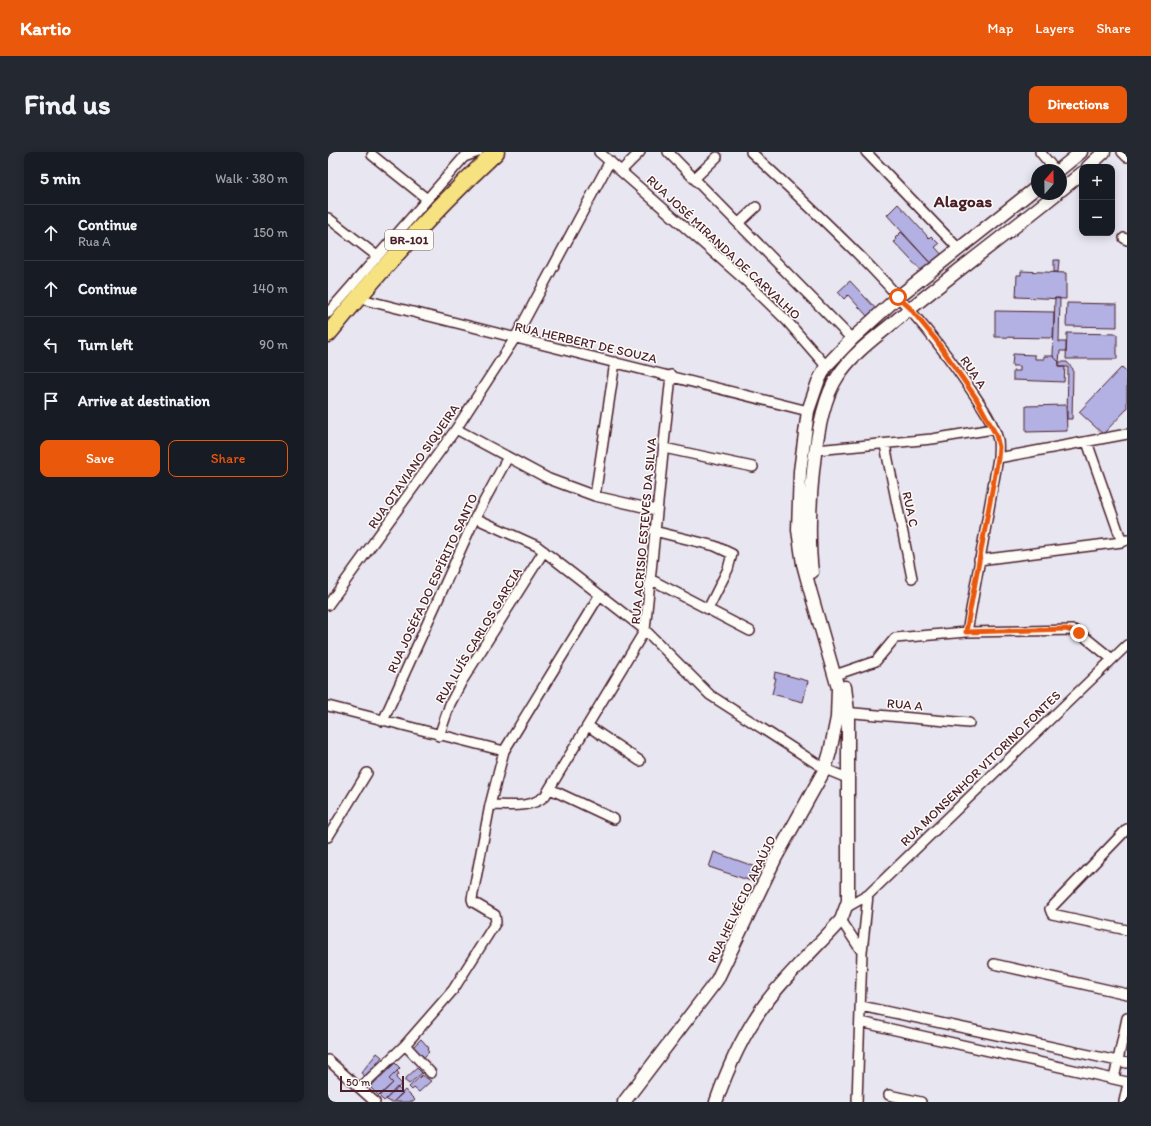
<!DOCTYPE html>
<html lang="en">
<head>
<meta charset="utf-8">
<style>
  :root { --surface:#171b24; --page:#242831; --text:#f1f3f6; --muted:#9ea1a6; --line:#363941; --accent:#ea580c }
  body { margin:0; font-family:Itim,sans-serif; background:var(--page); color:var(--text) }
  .controls { position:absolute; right:12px; top:12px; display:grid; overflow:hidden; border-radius:8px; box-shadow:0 2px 10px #0003 }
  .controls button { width:36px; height:36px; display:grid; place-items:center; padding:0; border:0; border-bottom:1px solid var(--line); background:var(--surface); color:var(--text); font:20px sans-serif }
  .compass { position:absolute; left:703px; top:12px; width:36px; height:36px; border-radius:50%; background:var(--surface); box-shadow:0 2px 10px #0003; rotate:20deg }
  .scale { position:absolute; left:12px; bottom:10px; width:64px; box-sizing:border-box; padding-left:4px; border:2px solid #4a1f2b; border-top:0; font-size:11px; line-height:14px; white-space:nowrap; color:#4a1f2b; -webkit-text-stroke:3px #fdfcf7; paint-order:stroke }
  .stop { position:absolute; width:12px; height:12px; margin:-9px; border:3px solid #ea580c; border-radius:50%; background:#fff }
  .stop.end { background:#ea580c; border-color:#fff; box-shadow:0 1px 4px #0008 }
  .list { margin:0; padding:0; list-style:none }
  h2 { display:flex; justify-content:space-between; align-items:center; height:52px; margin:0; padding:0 16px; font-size:17px }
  h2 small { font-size:13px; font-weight:400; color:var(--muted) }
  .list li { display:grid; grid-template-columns:26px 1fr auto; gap:12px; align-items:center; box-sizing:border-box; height:56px; padding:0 16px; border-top:1px solid var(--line) }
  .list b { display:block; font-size:15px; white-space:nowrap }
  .list p { margin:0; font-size:13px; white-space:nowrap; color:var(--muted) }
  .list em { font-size:13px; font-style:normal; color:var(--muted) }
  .actions { display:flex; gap:8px; padding:12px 16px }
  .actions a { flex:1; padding:9px 0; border:1px solid var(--accent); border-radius:8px; text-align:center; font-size:14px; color:var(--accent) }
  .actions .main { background:var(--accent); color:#fff }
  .icon { flex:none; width:22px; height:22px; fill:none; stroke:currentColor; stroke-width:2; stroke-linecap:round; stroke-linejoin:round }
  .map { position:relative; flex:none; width:799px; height:950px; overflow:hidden; border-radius:8px }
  header { display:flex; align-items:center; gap:24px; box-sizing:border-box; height:56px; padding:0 20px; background:var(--accent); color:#fff }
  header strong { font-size:19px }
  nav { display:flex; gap:22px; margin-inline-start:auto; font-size:14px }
  .intro { display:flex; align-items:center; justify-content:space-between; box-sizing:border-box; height:96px; padding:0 24px }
  h1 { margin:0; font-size:28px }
  .button { padding:10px 18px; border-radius:8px; background:var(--accent); color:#fff; font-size:14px; font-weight:700 }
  main { display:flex; gap:24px; padding:0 24px }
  aside { flex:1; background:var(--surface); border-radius:8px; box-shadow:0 2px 10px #0003 }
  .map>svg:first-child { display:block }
  .building { fill:#b3b1e3; stroke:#4a1f2b }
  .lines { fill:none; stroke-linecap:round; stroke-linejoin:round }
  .street-casing { stroke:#4a1f2b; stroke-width:12 }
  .secondary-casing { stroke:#4a1f2b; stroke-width:15 }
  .highway-casing { stroke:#4a1f2b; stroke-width:19 }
  .street { stroke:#fdfcf7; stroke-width:9 }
  .secondary { stroke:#fdfcf7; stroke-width:12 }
  .highway { stroke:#f7e281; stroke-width:16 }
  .route { stroke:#ea580c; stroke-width:5 }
  .labels { text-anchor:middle; stroke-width:3; stroke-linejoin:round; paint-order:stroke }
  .shield { fill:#fdfcf7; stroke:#806168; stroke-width:1 }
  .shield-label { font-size:12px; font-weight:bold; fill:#4a1f2b }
  .street-label { font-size:13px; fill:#4a1f2b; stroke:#fdfcf7 }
  .district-label { font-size:17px; font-weight:bold; fill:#4a1f2b; stroke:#fdfcf7 }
</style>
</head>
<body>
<header>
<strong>Kartio</strong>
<nav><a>Map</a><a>Layers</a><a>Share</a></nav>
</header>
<div class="intro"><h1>Find us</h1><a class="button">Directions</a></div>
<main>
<aside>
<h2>5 min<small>Walk · 380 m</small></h2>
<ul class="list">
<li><svg class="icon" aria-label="ahead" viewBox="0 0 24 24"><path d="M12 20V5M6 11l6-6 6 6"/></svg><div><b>Continue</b><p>Rua A</p></div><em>150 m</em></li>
<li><svg class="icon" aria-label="ahead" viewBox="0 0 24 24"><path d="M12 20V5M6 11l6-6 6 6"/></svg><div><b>Continue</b></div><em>140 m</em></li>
<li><svg class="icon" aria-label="left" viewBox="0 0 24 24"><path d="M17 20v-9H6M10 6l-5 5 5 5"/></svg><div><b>Turn left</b></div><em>90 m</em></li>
<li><svg class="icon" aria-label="arrive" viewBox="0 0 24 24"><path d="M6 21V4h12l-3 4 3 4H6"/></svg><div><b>Arrive at destination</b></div></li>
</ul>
<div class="actions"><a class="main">Save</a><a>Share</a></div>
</aside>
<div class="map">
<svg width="799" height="950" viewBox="0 0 799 950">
  <rect width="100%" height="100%" fill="#e7e6f1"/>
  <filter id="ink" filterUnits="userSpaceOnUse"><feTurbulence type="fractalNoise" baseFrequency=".025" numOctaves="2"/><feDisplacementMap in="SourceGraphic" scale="8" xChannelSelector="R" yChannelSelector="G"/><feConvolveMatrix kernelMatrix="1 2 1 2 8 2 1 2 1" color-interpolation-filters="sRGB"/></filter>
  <g filter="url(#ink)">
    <!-- building -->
    <path class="building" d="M570,52L601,86L603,84L611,92L607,95L615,104L604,113L559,63Z
      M573,80L606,115L597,123L566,90L568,87L567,86Z
      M726,108H731L730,120H726Z
      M693,119L738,121V147L688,145L689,123H693Z
      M522,129L549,158L541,166L520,143L516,147L510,140Z
      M727,146H732L731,190H738V199H732L731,210L725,204Z
      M739,151L789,152V175L738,174Z
      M667,159L726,160L725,186L667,185Z
      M739,181L789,182V207H738Z
      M685,202L707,203V207H716V204H725L731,210V215H737L736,230L685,228V219H692V214H684Z
      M731,210H739L745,217L744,267H739L740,215H731Z
      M794,215L799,220V257L775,282L751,260Z
      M738,253L739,279L698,280V254Z
      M447,520L480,529L475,550L444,542L448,526H446Z
      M386,700L431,716L426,730L381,715Z
      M93,887L101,896L99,898L101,900L94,907L84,896Z
      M49,901L54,905L38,925L33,921Z
      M67,911L72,916L61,927L65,931L51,944L42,935Z
      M89,916L94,921L81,932L76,928Z
      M69,919L71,922L68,926L74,932L56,949L51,944L65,931L61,927Z
      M94,923L103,929L91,940L86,936L84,938L81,935Z
      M69,935L75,941L65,950H61L58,947Z
      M77,938L87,948L85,950H65Z"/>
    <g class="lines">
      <!-- street casing -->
      <g class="street-casing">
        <path id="street" d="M271,0L418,129L459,169L498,214
          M340,0L524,187
          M423,0C500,72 580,144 639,232C649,247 666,270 670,288C671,294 670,300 670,306L639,480
          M538,0L631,97
          M712,0L727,18
          M794,0L799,5
          M44,3L99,47
          M294,18L312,0
          M367,26L389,5
          M0,66L49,104
          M411,71L428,55
          M796,86L799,88
          M29,146L480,259
          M0,161L136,5L150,0
          M343,223L317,478L382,543L497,617L519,626
          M128,277L221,327L267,344L328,358
          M759,290L794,390
          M557,293L584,426
          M336,296L425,315
          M488,298L604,287L665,277
          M670,306L799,282
          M267,344L287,210
          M147,366L209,394L317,478L217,644C202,657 180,653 162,653
          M326,379L387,394L404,402L400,417L380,457
          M651,408L794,390L799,388
          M322,427L422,479
          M0,453L128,277L187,186L282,9
          M507,523L548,509L567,486L639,480L746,478L758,486L784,507
          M0,554L176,599
          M515,560L641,571
          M55,569L147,366L180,305
          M260,574L312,609
          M111,584L122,552L134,529L216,399
          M222,637L286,667
          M799,677L722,757L724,762L799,778
          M0,685L39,621
          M519,755L540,743L799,493
          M513,768L534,800
          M666,812L799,842
          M533,854L799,911
          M532,870L799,930
          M77,893L103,921
          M0,908L47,950
          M786,927L799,866
          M32,936L77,893L125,838L168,770L167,763L145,750L144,747L162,653L176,599L271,444
          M561,943L593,950
          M529,950L534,800L540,743
          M796,950L799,936"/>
      </g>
      <!-- secondary casing -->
      <g class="secondary-casing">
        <path id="secondary" d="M760,15L776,0
          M731,18L753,0
          M733,38L754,21
          M484,420C478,374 484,262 510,224C524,202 547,186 566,170C619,126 675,85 728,42
          M296,950L389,828L448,705L497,617L502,600L509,566L510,536L482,438L475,412L470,378L472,319L480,259L490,230L498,214L524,187L570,145L709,35
          M388,950C400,915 415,882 437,852C459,822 488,796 513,768L520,749V560L517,535"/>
      </g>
      <!-- highway casing -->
      <g class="highway-casing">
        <path id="highway" d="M0,182C52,118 108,56 168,0"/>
      </g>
      <!-- street -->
      <use href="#street" class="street"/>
      <!-- secondary -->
      <use href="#secondary" class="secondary"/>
      <!-- highway -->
      <use href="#highway" class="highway"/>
    </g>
  </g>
  <g class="lines" filter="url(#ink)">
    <!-- route -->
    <path class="route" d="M570,145L582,156L608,188L648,246L668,283L671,295L670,306L638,480L738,477L751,481"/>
  </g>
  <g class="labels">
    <!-- shield labels -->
    <rect class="shield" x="57" y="78" width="48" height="20" rx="3"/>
    <g class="shield-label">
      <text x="81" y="92">BR-101</text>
    </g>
    <!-- street labels -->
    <g class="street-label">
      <text transform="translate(396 95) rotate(43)" y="5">RUA JOSÉ MIRANDA DE CARVALHO</text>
      <text transform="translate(258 190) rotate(13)" y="5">RUA HERBERT DE SOUZA</text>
      <text transform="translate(646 220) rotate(56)" y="5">RUA A</text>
      <text transform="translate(85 314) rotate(-55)" y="5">RUA OTAVIANO SIQUEIRA</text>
      <text transform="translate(583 357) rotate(78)" y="5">RUA C</text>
      <text transform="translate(315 379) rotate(-85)" y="5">RUA ACRISIO ESTEVES DA SILVA</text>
      <text transform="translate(104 431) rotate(-65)" y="5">RUA JOSÉFA DO ESPÍRITO SANTO</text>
      <text transform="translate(150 483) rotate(-59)" y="5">RUA LUÍS CARLOS GARCIA</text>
      <text transform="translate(577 552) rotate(5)" y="5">RUA A</text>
      <text transform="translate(652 616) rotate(-44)" y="5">RUA MONSENHOR VITORINO FONTES</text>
      <text transform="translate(413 747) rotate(-64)" y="5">RUA HELVÉCIO ARAÚJO</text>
    </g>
    <!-- district labels -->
    <g class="district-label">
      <text x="635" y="55">Alagoas</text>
    </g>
  </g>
</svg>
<div class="controls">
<button>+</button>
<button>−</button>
</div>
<svg class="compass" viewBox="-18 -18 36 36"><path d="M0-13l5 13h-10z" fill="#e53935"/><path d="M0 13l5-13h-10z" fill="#9ea1a6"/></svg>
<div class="scale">50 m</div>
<div class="stop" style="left:570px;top:145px"></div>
<div class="stop end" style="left:751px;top:481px"></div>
</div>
</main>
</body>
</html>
